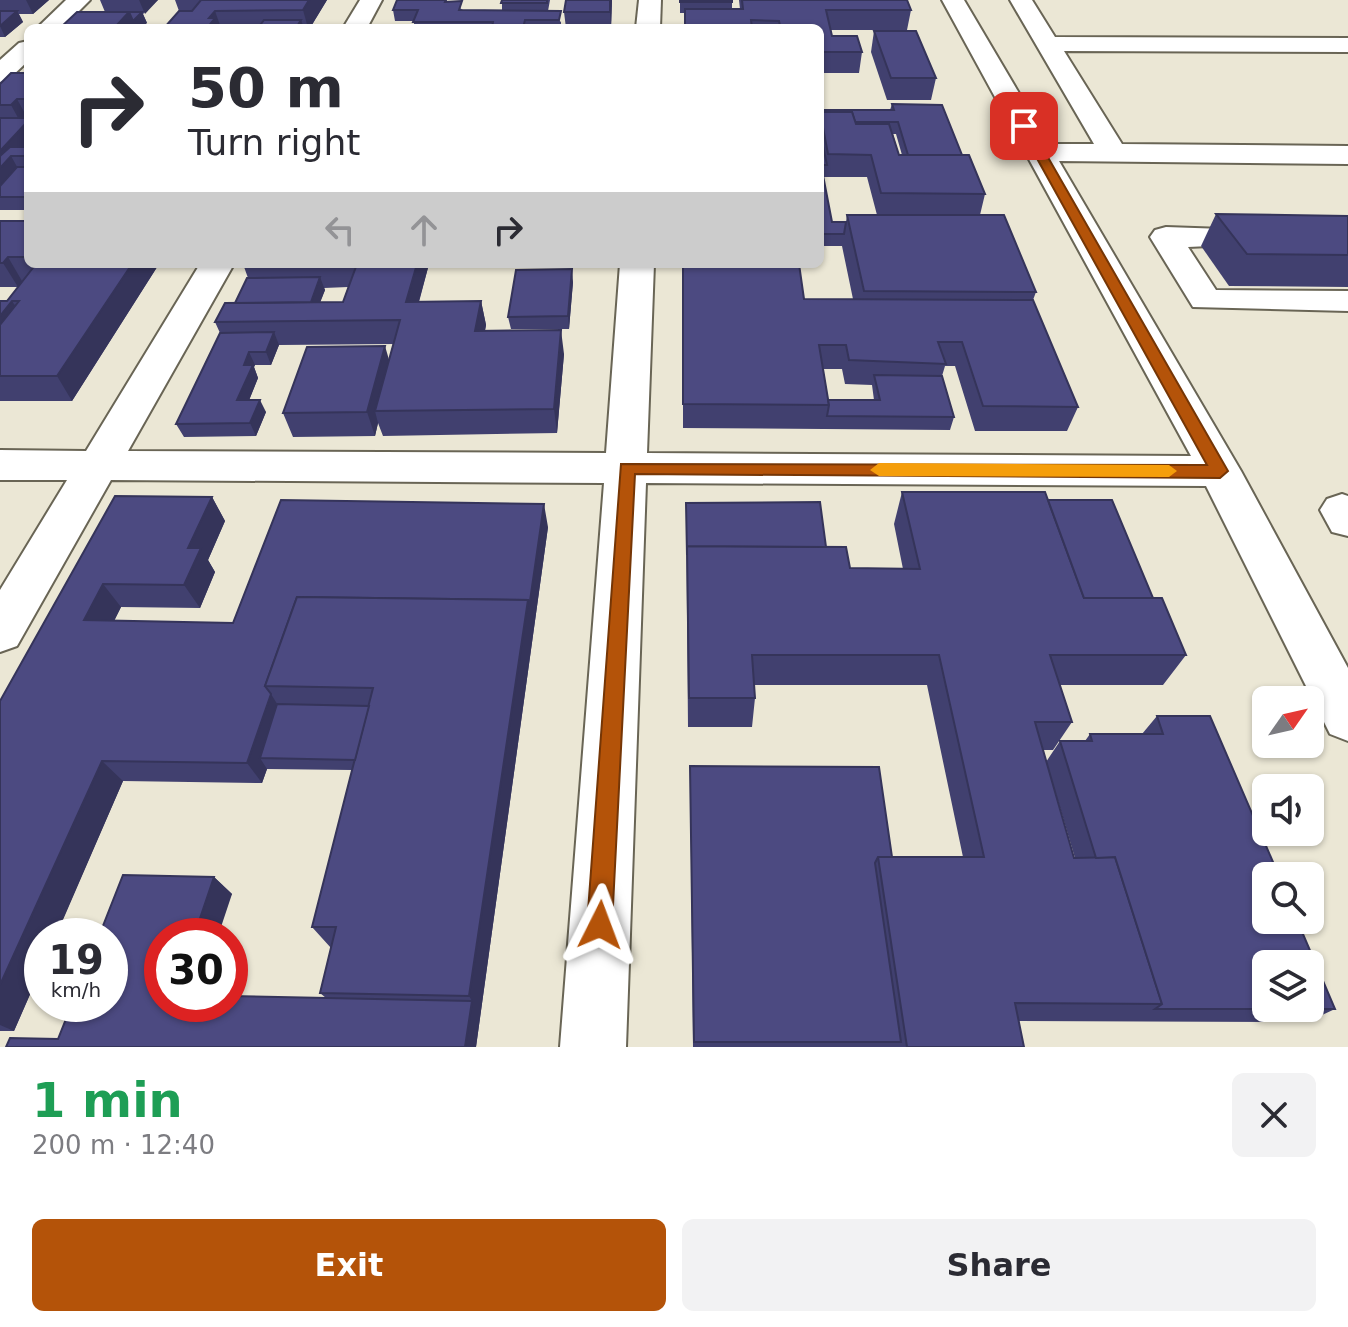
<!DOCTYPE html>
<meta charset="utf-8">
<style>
:root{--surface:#fff;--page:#f2f2f3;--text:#2b2b33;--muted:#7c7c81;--accent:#b45309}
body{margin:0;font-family:"DejaVu Sans",sans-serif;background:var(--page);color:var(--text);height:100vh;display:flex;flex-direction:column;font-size:30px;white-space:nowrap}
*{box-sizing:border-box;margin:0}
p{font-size:26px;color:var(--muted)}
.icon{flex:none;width:44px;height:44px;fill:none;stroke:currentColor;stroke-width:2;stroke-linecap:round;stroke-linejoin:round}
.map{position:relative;height:1047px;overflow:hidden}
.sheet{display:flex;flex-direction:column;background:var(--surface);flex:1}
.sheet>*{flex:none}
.banner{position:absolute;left:24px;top:24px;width:800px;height:244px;border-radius:12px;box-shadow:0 2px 6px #0004;background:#fff;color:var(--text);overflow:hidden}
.needle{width:52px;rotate:56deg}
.fabs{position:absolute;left:1252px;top:686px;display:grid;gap:16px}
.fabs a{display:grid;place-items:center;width:72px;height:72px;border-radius:12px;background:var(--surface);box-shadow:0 2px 6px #0004;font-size:40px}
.speed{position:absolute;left:24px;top:918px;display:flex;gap:16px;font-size:40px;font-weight:700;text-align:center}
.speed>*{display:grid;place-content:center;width:104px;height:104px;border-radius:50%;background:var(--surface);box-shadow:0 2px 6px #0004;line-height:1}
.speed small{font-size:20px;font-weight:400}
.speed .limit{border:12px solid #d22;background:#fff;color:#111}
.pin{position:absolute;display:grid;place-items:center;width:68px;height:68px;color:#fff;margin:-34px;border-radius:16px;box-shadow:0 4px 12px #0006}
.me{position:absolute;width:88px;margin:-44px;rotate:3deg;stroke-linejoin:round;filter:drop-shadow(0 0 6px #0008)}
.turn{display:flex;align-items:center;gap:28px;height:168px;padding:0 32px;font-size:36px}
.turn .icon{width:104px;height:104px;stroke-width:2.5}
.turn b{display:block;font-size:56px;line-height:68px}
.lanes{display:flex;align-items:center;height:76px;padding:0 32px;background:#0003;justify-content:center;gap:40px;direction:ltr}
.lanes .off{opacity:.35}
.round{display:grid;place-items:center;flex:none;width:84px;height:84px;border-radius:12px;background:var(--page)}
.headline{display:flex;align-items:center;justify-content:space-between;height:136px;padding:0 32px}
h1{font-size:48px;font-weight:700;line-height:60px;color:#1e9e55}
.cta{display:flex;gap:16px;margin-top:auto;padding:16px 32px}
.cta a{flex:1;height:92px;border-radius:12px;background:var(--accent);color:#fff;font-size:32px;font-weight:700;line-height:92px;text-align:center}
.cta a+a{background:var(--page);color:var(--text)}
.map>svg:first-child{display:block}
</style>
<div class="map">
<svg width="1348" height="1047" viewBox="0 0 1348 1047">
<rect width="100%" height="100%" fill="#ebe7d5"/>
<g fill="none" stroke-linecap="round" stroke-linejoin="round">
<defs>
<g id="minor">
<polygon points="66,0 90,0 62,28 37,28"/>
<polygon points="360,0 382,0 367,28 343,28"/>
<polygon points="639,0 661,0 660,28 636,28"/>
<polygon points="942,0 964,0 1049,144 1094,144 1010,0 1032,0 1055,37 1348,38 1348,52 1064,51 1122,144 1348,146 1348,164 1059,161 1241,471 1348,668 1348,741 1330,734 1206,486 646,483 626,1047 560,1047 604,483 111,480 17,646 0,652 0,590 67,480 0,480 0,450 86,451 200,264 234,264 128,451 606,453 620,264 654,264 647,453 1191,456"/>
<polygon points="28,41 28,61 9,79 0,82 0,60 19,43"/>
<polygon points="1166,227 1253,230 1258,237 1253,244 1188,247 1216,290 1348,291 1348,311 1193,307 1150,237 1155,230"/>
<polygon points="1342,494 1348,496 1348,536 1332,532 1320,510 1327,499"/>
</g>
</defs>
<!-- minor casing -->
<use href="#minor" stroke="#696555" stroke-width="4"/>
<!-- minor -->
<use href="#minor" fill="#fff" fill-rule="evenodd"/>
</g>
<!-- wall -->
<g fill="#41406f" fill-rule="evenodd">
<polygon points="0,0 49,0 33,14 19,14 23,22 5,37 0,37"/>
<polygon points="100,0 158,0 143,14 147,23 105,12"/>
<polygon points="175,0 327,0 310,28 164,28 179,11"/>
<polygon points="502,0 550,0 548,11 561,22 561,28 395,28 414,28 414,21 395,21 393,10 450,2 463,10 502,10"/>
<polygon points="566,0 612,0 611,28 566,28 564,12"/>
<polygon points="680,0 732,0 732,9 740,9 739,0 907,0 911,10 907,30 831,30 832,36 862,52 859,73 820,73 820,28 685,28 685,13 680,13"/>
<polygon points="874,31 936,78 931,100 887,100 871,52"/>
<polygon points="28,72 28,210 0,210 0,84"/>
<path d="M892 104 962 155 985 194 980 215 1036 292 1033 300 1078 407 1067 431H975L955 366H945L942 376 954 417 950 430 683 428V264L804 299H853L842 246H820V110H890ZM893 134H896L902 155H899ZM823 177H867L877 215H847L846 222H832ZM823 369H842L845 384 872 385 874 400H828Z"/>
<polygon points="1216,214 1348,216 1348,287 1229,286 1201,246"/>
<polygon points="28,217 28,264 159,264 72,401 0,401 0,301 7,301 18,287 0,287 0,221 26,221"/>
<path d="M243 264H429L419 302 481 301 486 325 485 331 564 354 557 433 383 436 378 423 375 436 293 437 283 413 389 359 393 344 279 345 271 365H255L254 367 258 378 249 400 266 412 256 436 184 437 176 424 220 333 215 322 235 303 248 278ZM348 287 343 302H320L325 290 324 288Z"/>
<polygon points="573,282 569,329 511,329 508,317"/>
<path d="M902 492 1048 500 1153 598 1186 655 1163 685H1060L1072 722 1053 750H1043L1046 762 1060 741H1085L1090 734H1142L1157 716 1335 1009 1307 1022 1019 1021 1024 1047H693L690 766 892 857H963L927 685H754L755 698 752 727H688L686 503 826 547 850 568 903 569 894 524ZM1047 764 1075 858H1074Z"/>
<polygon points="115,496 212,497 225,521 208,560 215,572 200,608 121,607 114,621 233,623 548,527 476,1047 6,1047 58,1039 214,877 232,894 162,1004 326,998 320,993 331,948 312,927 352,770 267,769 262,783 123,781 14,1031 0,1031 0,701"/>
</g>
<!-- shaded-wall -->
<g fill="#35345a">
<polygon points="26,0 49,0 33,14"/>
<polygon points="139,0 158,0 145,14"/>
<polygon points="309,0 327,0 310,28 308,28 303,10"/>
<polygon points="610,0 612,0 611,28 610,12"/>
<polygon points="17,11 23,22 5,37 0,26"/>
<polygon points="215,11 221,28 207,28 209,18"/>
<polygon points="129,12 142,12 147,23 142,28 116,28 116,26"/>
<polygon points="301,20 304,28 296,28"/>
<polygon points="17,99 28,119 28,156 11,156 24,179 0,197 0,151 23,127 11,105"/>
<polygon points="8,257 22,281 18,287 3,263"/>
<polygon points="132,264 159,264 72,401 57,376"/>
<polygon points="417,264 429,264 412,326 406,302"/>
<polygon points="572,269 573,282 569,329 568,316"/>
<polygon points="320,277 325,290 313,321 306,313"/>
<polygon points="12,301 28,325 0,360 0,316"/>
<polygon points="481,301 486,325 480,355 475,331"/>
<polygon points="561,330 564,354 557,433 554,409"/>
<polygon points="274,332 279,345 271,365 266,352"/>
<polygon points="385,346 392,370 375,411 378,423 375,436 367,412"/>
<polygon points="249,352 255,365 254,367 258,378 244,413 237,400 244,365"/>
<polygon points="260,400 266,412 256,436 250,423"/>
<polygon points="212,497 225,521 208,560 215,572 200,608 184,585 188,548"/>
<polygon points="544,504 548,527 476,1047 465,1047 472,1001 469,996 528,600"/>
<polygon points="103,584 121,607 103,643 84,620"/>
<polygon points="271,694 284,715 260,758 267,769 262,783 247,763"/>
<polygon points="102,761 123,781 56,936 42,936 42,967 14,1031 0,1025 0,985"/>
<polygon points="214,877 232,894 218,936 194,936"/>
</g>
<!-- building -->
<g fill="#4c4a81" stroke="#35345a" stroke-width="2" fill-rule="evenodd">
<polygon points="201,0 309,0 303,10 215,11 209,18 215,18 207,28 164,28 179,11 192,11"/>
<polygon points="397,0 446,0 445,2 462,1 459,10 561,11 559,20 525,20 523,28 492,28 493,22 413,22 418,10 393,10"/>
<polygon points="502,0 547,0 547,3 501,3"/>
<polygon points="566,0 610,0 610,12 564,12"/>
<rect x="680" y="0" width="52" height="2"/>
<polygon points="742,0 907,0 911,10 826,10 832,36 857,36 862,52 820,52 820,28 780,26 779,21 751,20 752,28 731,28 731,26 685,26 685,9 743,9"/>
<polygon points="0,11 17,11 0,26"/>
<polygon points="77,12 129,12 116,26 135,26 134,28 60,28"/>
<polygon points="91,12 142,12 133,21 129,12"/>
<polygon points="264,20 301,20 296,28 258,28"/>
<polygon points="874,31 916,31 936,78 891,78"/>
<polygon points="11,73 28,73 28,99 17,99 11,105 0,105 0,84"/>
<polygon points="892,104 942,105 962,155 908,155 898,122 855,122 852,112 820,112 820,110 894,110"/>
<polygon points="820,112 852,112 856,124 889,124 899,155 969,155 985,194 881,193 871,155 828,154"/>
<polygon points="0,118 28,118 28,121 0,151"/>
<polygon points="820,132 827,165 821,165 832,222 846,222 844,234 820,234"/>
<polygon points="10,147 28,147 28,156 11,156 0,168 0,156"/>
<polygon points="17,167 28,167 28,197 0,197 0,186"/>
<polygon points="1216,214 1348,216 1348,255 1247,254"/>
<polygon points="847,215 1004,215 1036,292 864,291"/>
<polygon points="0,221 28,221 28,257 8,257 3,263 0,263"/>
<polygon points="36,264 132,264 57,376 0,376 0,325 19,301 12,301 0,316 0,301 7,301"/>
<polygon points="357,264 417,264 406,302 481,301 475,331 561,330 554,409 375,411 400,320 215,322 225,303 343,302"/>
<polygon points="683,264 799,264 804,299 1033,300 1078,407 983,406 962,342 938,342 946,364 849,360 846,345 819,345 829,405 683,404"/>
<polygon points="572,269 568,316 508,317 516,270"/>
<polygon points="320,277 311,302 235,303 247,278"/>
<polygon points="274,332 266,352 249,352 244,365 253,365 237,400 260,400 250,423 176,424 220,333"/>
<polygon points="385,346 367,412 283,413 307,347"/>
<polygon points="874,375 942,376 954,417 827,416 829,405 828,400 880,400"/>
<polygon points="902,492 1045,492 1084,598 1162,598 1186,655 1050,655 1072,722 1035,722 1074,858 1115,857 1162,1004 1015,1003 1024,1047 907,1047 878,857 984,857 939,655 752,655 755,698 689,698 687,546 846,547 850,568 920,569"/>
<polygon points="115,496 212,497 188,548 201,548 184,585 103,584 84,620 233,623 281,500 544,504 529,608 528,600 297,597 265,686 271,694 247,763 102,761 0,985 0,701"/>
<polygon points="1048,500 1112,500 1153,598 1084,598"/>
<polygon points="820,502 826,547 687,546 687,555 686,503"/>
<polygon points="297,597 528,600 469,996 320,993 336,927 312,927 373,688 265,686"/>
<polygon points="277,704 369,706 355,760 260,758"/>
<path d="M1157 716H1210L1279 876H1266V920H1297L1335 1009H1155L1162 1004 1115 857 1096 858 1060 741H1092L1090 734H1163ZM1266 964H1310V1008H1266Z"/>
<polygon points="690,766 879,767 892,857 878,857 875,863 901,1042 694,1042"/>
<polygon points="123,875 214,877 194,936 162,936 162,1004 230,1004 230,996 472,1001 465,1047 6,1047 10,1038 58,1039 72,1004 110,1004 110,936 99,936"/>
</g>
<!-- route -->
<polygon fill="#b45309" stroke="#753606" stroke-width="2" points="1024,123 1030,126 1228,471 1220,478 635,474 612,925 609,934 600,938 591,934 587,925 621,464 1207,465 1019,126"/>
<!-- slow -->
<polygon fill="#f59e0b" points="879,463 1169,465 1177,471 1169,477 879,476 870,470"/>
</svg>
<div class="fabs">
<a><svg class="needle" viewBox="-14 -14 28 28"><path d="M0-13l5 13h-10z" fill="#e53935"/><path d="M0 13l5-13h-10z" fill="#7c7c81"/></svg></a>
<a><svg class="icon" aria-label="sound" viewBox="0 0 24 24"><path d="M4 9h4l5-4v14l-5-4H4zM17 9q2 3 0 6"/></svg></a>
<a><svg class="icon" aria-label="search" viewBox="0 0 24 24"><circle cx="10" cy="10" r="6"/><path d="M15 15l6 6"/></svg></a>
<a><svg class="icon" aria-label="layers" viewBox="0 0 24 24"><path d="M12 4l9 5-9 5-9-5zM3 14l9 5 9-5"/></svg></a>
</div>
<div class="speed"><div>19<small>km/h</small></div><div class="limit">30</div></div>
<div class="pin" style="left:1024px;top:126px;background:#d93025"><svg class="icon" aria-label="arrive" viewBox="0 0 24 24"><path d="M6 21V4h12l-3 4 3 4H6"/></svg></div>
<svg class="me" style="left:600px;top:925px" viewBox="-20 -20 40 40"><path d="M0-17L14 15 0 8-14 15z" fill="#b45309" stroke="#fff" stroke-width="4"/></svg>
<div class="banner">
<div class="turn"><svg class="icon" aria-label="right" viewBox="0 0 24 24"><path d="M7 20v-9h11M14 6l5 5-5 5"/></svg><div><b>50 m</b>Turn right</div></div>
<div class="lanes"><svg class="icon off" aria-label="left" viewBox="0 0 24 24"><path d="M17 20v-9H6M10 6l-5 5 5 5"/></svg><svg class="icon off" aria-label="ahead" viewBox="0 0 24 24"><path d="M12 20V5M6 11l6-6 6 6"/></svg><svg class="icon" aria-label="right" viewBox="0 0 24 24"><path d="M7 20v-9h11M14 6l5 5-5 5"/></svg></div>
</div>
</div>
<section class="sheet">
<div class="headline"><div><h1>1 min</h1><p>200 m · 12:40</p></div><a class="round"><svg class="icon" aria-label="close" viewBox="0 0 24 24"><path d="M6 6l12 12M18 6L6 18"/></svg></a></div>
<div class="cta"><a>Exit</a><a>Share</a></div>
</section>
